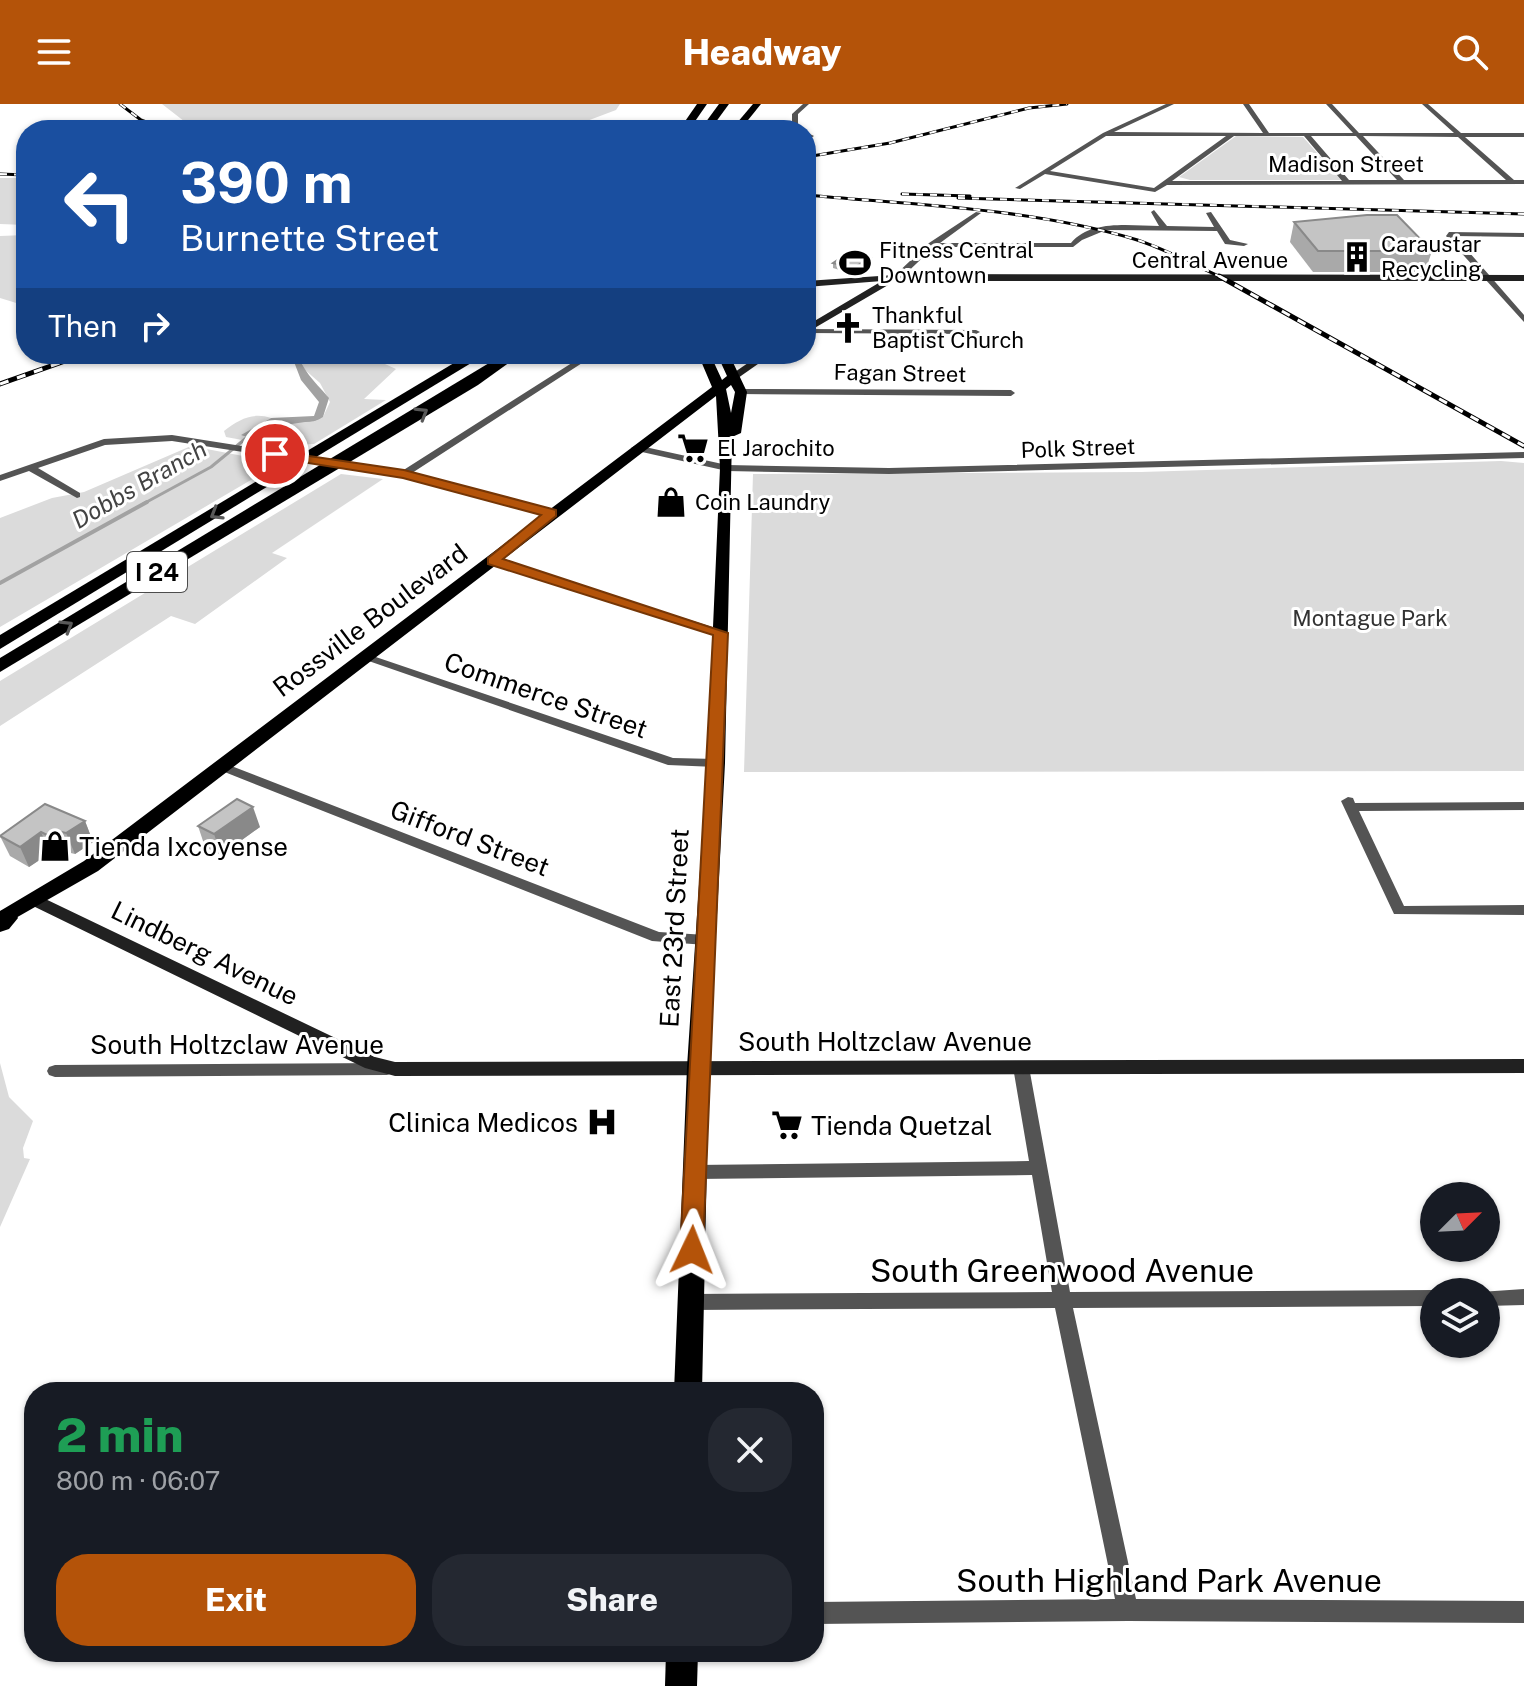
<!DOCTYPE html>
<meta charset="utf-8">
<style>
:root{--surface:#171b24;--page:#242831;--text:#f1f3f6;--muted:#9ea1a6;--accent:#b45309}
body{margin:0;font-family:"Public Sans",sans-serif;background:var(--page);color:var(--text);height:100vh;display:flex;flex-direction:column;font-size:30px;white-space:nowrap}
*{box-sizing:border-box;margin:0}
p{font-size:26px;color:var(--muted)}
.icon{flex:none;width:44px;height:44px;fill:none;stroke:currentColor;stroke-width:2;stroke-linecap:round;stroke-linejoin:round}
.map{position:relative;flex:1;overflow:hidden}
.panel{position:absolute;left:24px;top:1278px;width:800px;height:280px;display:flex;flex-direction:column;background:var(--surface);border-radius:32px;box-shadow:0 2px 6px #0004}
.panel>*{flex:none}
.banner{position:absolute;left:16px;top:16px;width:800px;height:244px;border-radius:32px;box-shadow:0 2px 6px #0004;background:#1a4fa0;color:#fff;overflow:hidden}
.needle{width:52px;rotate:66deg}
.tools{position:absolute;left:1420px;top:1078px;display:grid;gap:16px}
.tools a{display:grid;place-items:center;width:80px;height:80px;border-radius:50%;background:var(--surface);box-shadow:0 2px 6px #0004;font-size:40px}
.pin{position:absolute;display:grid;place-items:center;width:68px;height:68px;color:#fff;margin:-34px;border:4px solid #fff;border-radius:50%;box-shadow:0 2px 8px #0007}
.me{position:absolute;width:88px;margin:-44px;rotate:2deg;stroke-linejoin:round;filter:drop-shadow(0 0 6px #0008)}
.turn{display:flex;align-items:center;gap:28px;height:168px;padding:0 32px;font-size:36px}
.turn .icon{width:104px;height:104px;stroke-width:2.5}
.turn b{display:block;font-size:56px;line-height:68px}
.then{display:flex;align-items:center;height:76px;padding:0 32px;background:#0003;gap:16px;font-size:30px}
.round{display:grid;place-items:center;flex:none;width:84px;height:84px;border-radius:32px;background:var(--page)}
.head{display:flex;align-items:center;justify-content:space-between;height:136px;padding:0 32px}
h1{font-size:48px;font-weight:800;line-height:60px;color:#1e9e55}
.action{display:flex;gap:16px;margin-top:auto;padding:16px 32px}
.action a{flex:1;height:92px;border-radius:32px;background:var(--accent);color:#fff;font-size:32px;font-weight:800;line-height:92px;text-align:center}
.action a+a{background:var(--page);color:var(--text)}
header{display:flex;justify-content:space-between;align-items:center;height:104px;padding:0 32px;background:var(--accent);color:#fff;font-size:36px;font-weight:800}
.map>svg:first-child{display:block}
</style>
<header><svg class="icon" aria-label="menu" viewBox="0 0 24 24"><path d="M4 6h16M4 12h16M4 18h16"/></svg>Headway<svg class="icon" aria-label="search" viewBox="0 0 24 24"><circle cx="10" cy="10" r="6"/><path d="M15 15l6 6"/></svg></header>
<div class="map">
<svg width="1524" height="1582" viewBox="0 0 1524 1582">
<rect width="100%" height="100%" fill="#fff"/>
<!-- green -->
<g fill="#dbdbdb">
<polygon points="162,0 620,0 616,6 563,26 205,26 189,21"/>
<polygon points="1236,32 1303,33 1341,76 1190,76 1179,73"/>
<polygon points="0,74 26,74 26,121 0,120"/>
<polygon points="26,131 26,202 0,194 0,132"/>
<path d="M299 250H363L396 265 364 295 386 296 314 340 275 342 226 333 224 327C239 315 253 308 271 314L260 320 257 333 278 322 323 313 330 298 320 279 304 265Z"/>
<polygon points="191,342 280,359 0,523 0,414 52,394 84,388"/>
<polygon points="1501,357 1524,359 1524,667 744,668 753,370 1141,368"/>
<polygon points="341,370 383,375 272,449 287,454 195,520 171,512 0,622 0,577"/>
<polygon points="0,959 9,993 33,1017 23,1044 24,1054 30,1055 0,1123"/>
</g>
<!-- water -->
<path fill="#a2a2a2" d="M291 250H299C301 266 319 282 329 294L323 313C311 321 304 316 289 319 272 322 257 338 241 331L271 314 314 312 319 298 301 276Z"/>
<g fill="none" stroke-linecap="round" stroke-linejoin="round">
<!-- stream-far1 -->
<g stroke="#a2a2a2" stroke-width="3">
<polyline points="281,320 315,315"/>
<polyline points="143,400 211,363 250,331"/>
</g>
<!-- stream -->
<polyline stroke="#a2a2a2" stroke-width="4" points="0,479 147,398"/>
<!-- minor -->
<g fill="#545454" fill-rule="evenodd">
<polygon points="803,0 809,0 798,10 798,26 792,26 792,10"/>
<path d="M1166 0H1174L1114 28 1263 29 1243 0H1249L1269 29H1353L1326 0H1332L1359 29H1454L1422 0H1428L1461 29H1524V33H1465L1514 76H1524V80L1167 81 1155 88 1045 70 1020 85 1015 84 1103 29ZM1106 32H1226L1154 84 1050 67ZM1234 32H1304L1342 77H1172ZM1311 32H1356L1397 76H1349ZM1363 32 1458 33 1506 76H1404Z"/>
<polygon points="806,28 814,32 811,34 806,32"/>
<path d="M1154 106 1167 122 1214 123 1206 109 1211 108 1230 136 1248 140 1244 142 1225 140 1217 127 1106 126 1082 136 1073 143H934L899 176 892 174 929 139 976 108 981 109 940 139H1071C1091 115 1132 122 1159 122L1151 108Z"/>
<polygon points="1449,128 1524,129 1524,133 1455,132 1524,211 1524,218 1446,132"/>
<polygon points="806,225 976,226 980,228 976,230 806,229"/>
<polygon points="586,250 596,250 412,369 555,407 556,409 551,412 403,373 172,337 105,341 38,364 80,389 80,393 77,394 29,367 0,377 0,371 104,335 172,331 402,367"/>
<polygon points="741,285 1011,286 1015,289 1011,292 738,290 737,288"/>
<polygon points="636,341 727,361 889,364 1524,348 1524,354 889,370 727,367 633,346 631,344"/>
<polygon points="493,454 725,527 727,529 721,532 717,531 489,459 489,455"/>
<polygon points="364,549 673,654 716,655 722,659 716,663 668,661 360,554 358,552"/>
<polygon points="221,658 659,828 706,831 713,836 706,841 652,837 217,665 215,662 217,659"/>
<polygon points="1348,693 1353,694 1355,699 1524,698 1524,706 1359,707 1404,802 1524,801 1524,811 1394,810 1341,697"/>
<polygon points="1021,957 1027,959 1029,963 1070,1188 1434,1186 1440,1188 1434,1188 1434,1202 1073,1204 1136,1495 1524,1497 1524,1519 1128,1517 814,1520 814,1498 1115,1495 1055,1204 690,1206 684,1204 681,1198 684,1192 690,1190 1052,1188 1032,1071 695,1075 689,1073 687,1068 689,1063 695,1061 1029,1057 1013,963 1015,959"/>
<polygon points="387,959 393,961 395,965 393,969 387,971 55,973 49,971 47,967 49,963 55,961"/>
<polygon points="1524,1185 1524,1201 1486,1202 1486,1188 1480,1188"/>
</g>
<!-- secondary -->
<g fill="#212121" fill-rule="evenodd">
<polygon points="909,170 1524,171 1524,177 895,177 806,229 806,222 882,177 806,183 806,177"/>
<polygon points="761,250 772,250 738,274 732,274 732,270"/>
<polygon points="37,791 375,953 395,958 1524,955 1524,969 395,972 365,964 31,801 29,797 31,793"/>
</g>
<!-- primary -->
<g fill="#000" fill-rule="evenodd">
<polygon points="753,0 761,0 740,26 731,26"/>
<path d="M698 250H710L722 276 727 272 717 250H729L747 288 741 329 732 333 725 659 709 963 702 1288H674L687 963 707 659 720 364 716 292 98 767 0 823V807L84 757 712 283ZM731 281 735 288 731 309 726 285Z"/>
<polygon points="666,1548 698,1548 697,1582 665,1582"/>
</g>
<!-- motorway -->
<g fill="#000" fill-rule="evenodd">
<polygon points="697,0 707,0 689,26 679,26"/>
<polygon points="719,0 729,0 710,26 700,26"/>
<path d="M389 250H420C413 257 396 257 389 250Z"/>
<polygon points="469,250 486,250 0,545 0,531"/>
<polygon points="504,250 521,250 478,281 0,568 0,554"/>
<polygon points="6,806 15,808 18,814 9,825 0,828 0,807"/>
</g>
<defs>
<g id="rail-far1">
<polyline points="120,0 141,16 167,26"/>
<polyline points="806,53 890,39 1029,4 1067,0"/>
<polyline points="0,70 26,71"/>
<polyline points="902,90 970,92"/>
<path d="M806 91C915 101 1028 104 1134 135 1164 144 1194 161 1223 174"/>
<polyline points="958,94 1524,110"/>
</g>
<g id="rail">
<polyline points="1219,172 1524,342"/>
<polyline points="0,280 85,250"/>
</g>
</defs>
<!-- rail-far1 casing -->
<use href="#rail-far1" stroke="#000" stroke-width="3"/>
<!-- rail casing -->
<use href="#rail" stroke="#000" stroke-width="5"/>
<!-- rail-far1 -->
<use href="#rail-far1" stroke="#fff" stroke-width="2" stroke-dasharray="7" stroke-linecap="butt"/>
<!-- rail -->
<use href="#rail" stroke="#fff" stroke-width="3" stroke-dasharray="9" stroke-linecap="butt"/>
</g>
<!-- wall -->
<g fill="#a9a9a9">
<polygon points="1294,118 1432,147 1425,168 1313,168 1290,138"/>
<polygon points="833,159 870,159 853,170 833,164"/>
<polygon points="85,717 93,738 75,750 62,747 56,752 50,749 29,763 10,752 0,732"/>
<polygon points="198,722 260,723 221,751 205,743"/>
</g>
<!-- shaded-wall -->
<g fill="#898989">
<polygon points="870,154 870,159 853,170 853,164"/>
<polygon points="253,703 260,723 221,751 214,730"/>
<polygon points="85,717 93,738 75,750 66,729"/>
<polygon points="53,726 62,747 56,752 47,731"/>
<polygon points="41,728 50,749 29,763 20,743"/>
</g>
<!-- building -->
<g fill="#c4c4c4" stroke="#898989" stroke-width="2">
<polygon points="1367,111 1397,111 1432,147 1318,147 1294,118"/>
<polygon points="848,149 870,154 853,164 833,159"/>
<polygon points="237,695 253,703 214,730 198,722"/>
<polygon points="45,700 85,717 66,729 53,726 47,731 41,728 20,743 0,732"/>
</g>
<!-- one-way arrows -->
<defs><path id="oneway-chevron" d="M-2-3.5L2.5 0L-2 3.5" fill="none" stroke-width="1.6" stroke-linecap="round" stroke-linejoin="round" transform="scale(2)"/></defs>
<g stroke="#595959">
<use href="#oneway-chevron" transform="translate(422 309) rotate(-31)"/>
<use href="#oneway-chevron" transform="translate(216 410) rotate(149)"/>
<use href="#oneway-chevron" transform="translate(67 522) rotate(-31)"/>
</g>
<!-- route -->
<polygon fill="#b45309" stroke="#753606" stroke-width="2" points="275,347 404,366 556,406 556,412 503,455 728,529 703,1146 700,1153 692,1155 684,1153 680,1146 713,531 488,460 488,454 541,411 403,374 270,353 270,348"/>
<!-- icons -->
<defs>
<symbol id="building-bare" viewBox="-9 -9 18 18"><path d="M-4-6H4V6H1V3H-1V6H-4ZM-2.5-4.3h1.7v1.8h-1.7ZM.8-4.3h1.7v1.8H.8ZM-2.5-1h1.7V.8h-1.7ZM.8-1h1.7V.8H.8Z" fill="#000" stroke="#fff" stroke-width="2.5" paint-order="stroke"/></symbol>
<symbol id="stadium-bare" viewBox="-9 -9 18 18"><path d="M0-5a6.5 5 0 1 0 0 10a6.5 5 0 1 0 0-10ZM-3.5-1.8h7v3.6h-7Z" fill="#000" stroke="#fff" stroke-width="2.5" paint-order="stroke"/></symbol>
<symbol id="church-bare" viewBox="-9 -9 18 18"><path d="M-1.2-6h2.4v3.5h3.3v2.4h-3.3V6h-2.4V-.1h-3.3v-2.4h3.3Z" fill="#000" stroke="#fff" stroke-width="2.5" paint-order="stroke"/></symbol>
<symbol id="supermarket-bare" viewBox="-9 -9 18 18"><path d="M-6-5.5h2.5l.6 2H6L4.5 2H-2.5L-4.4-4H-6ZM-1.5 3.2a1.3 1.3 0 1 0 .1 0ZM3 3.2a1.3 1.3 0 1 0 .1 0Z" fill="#000" stroke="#fff" stroke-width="2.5" paint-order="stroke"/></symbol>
<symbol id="shop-bare" viewBox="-9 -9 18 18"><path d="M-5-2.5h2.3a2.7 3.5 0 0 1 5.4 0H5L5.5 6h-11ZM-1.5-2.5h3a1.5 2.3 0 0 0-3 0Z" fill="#000" stroke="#fff" stroke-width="2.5" paint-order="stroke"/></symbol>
<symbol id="hospital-bare" viewBox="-9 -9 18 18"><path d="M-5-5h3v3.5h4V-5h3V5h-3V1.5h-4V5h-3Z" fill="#000" stroke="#fff" stroke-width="2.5" paint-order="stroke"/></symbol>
</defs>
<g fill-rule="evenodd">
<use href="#building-bare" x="1335" y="131" width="44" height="44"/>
<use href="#stadium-bare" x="833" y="137" width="44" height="44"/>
<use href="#church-bare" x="826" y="202" width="44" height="44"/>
<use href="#supermarket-bare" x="671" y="322" width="44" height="44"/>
<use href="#shop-bare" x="649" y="376" width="44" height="44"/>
<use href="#shop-bare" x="33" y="720" width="44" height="44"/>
<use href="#hospital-bare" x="580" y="996" width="44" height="44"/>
<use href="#supermarket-bare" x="765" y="999" width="44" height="44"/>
</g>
<g text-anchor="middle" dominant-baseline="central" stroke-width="6" stroke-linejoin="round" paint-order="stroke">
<!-- far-street labels -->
<g font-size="22" fill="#000" stroke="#fff">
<text x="1346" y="60">Madison Street</text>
<text x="1210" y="156">Central Avenue</text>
<text transform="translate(900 269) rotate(1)">Fagan Street</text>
<text transform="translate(1078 344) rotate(-2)">Polk Street</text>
</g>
<!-- far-poi labels -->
<g font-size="22" fill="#000" stroke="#fff" text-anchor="start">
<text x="1381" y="140">Caraustar<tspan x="1381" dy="25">Recycling</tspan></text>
<text x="879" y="146">Fitness Central<tspan x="879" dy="25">Downtown</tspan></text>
<text x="872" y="211">Thankful<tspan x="872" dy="25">Baptist Church</tspan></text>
<text x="717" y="344">El Jarochito</text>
<text x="695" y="398">Coin Laundry</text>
</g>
<!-- far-park labels -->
<g font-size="22" fill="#323232" stroke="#fff">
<text x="1370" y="514">Montague Park</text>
</g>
<!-- far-water labels -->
<g font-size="24" font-style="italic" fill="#434343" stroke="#fff">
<text transform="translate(139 380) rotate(-30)">Dobbs Branch</text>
</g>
<!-- shield labels -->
<rect fill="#fff" stroke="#4c4c4c" stroke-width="2" x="127" y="448" width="60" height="40" rx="6"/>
<g font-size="24" font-weight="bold" fill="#000">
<text x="157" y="468">I 24</text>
</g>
<!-- street labels -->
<g font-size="26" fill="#000" stroke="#fff">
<text transform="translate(370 516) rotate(-37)">Rossville Boulevard</text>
<text transform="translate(546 591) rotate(19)">Commerce Street</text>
<text transform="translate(470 734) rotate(21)">Gifford Street</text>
<text transform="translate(674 824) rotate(-87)">East 23rd Street</text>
<text transform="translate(205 849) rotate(26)">Lindberg Avenue</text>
<text x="885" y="937">South Holtzclaw Avenue</text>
<text x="237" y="940">South Holtzclaw Avenue</text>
</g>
<!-- poi labels -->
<g font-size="26" fill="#000" stroke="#fff" text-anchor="start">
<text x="79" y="742">Tienda Ixcoyense</text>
<text x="578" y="1018" text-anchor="end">Clinica Medicos</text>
<text x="811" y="1021">Tienda Quetzal</text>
</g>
<!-- near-street labels -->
<g font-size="32" fill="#000" stroke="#fff">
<text x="1062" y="1166">South Greenwood Avenue</text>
<text x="1169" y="1476">South Highland Park Avenue</text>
</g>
</g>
</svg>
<div class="tools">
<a><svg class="needle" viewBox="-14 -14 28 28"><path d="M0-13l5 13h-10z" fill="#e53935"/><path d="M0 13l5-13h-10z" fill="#9ea1a6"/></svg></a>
<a><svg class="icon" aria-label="layers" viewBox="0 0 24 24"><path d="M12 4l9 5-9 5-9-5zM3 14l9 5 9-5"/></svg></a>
</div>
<div class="pin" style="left:275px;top:350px;background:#d93025"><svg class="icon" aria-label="arrive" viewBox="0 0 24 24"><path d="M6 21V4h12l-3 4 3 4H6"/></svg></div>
<svg class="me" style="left:692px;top:1146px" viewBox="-20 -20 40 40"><path d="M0-17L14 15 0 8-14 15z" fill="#b45309" stroke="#fff" stroke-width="4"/></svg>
<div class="banner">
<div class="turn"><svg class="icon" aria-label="left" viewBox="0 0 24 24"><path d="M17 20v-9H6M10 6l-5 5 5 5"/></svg><div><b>390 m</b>Burnette Street</div></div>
<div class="then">Then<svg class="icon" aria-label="right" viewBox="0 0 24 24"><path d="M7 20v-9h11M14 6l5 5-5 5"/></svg></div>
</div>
<section class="panel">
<div class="head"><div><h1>2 min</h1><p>800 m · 06:07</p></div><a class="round"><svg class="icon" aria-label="close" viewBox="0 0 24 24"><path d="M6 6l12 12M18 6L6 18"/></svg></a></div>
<div class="action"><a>Exit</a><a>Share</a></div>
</section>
</div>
